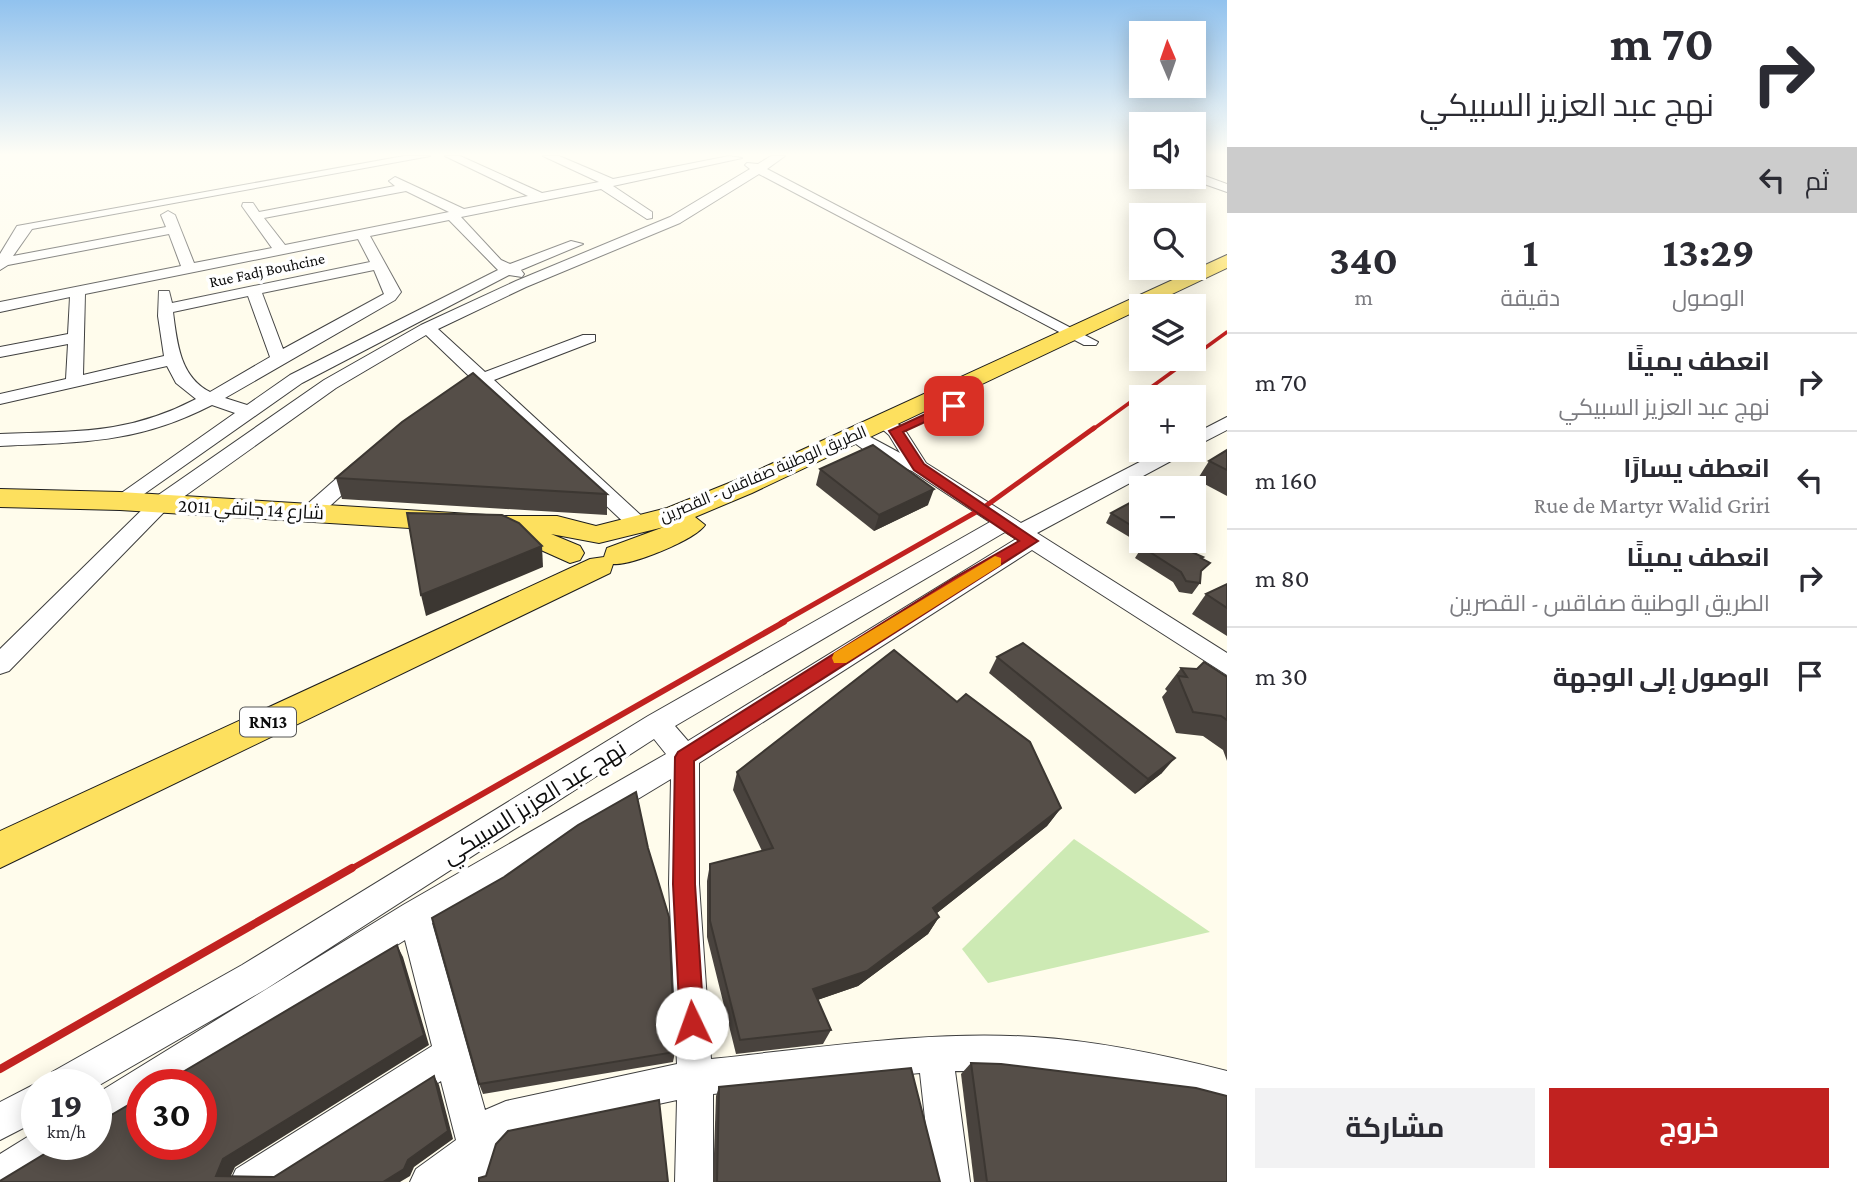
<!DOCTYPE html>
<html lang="ar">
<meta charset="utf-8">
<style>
:root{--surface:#fff;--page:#f2f2f3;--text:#2b2b33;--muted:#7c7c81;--line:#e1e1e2;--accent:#c12220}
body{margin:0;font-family:"Crimson Pro",Cairo,serif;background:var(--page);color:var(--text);direction:rtl;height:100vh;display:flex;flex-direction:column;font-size:26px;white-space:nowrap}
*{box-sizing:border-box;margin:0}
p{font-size:23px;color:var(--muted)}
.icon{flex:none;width:38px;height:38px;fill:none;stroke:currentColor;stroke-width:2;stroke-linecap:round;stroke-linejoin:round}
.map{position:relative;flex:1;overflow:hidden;direction:ltr}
.sheet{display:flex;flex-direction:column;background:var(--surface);width:630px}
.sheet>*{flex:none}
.banner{background:#fff;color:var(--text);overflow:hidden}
.needle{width:46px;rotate:358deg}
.buttons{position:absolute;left:1129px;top:21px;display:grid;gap:14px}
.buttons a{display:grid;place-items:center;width:77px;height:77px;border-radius:0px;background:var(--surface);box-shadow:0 4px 18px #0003;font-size:35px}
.speed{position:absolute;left:21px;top:1069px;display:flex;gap:14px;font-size:35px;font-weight:700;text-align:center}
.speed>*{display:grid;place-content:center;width:91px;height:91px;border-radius:50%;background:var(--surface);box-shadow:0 4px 18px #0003;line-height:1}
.speed small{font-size:18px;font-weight:400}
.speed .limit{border:10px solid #d22;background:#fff;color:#111}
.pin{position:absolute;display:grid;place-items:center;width:60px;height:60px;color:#fff;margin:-30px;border-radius:14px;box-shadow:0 4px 10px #0006}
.me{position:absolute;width:77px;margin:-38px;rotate:357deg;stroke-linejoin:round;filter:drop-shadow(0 0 5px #0008)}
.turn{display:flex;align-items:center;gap:24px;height:147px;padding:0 28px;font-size:32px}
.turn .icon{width:91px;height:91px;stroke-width:2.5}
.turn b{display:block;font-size:49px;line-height:60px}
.then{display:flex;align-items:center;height:66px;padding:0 28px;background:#0003;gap:14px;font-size:26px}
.eta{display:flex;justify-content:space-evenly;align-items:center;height:119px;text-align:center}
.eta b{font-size:42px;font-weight:700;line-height:49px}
.action{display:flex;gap:14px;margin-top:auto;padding:14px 28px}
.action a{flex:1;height:80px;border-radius:0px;background:var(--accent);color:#fff;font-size:28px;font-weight:700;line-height:80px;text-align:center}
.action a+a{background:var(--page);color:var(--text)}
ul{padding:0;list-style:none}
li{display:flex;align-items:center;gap:21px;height:98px;padding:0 28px;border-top:2px solid var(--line)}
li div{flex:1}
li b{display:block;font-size:26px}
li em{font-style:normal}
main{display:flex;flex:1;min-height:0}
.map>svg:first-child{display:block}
</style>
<main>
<section class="sheet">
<div class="banner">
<div class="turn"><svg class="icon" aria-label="right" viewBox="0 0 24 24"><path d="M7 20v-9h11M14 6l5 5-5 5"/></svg><div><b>70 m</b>نهج عبد العزيز السبيكي</div></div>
<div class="then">ثم<svg class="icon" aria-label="left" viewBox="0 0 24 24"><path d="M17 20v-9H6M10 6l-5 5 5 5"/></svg></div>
</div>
<div class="eta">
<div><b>13:29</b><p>الوصول</p></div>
<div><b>1</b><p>دقيقة</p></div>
<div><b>340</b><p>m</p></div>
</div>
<ul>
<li><svg class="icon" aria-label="right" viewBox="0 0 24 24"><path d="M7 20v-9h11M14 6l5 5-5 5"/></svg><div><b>انعطف يمينًا</b><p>نهج عبد العزيز السبيكي</p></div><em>70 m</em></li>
<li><svg class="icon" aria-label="left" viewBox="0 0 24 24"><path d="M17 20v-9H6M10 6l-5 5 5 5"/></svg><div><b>انعطف يسارًا</b><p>Rue de Martyr Walid Griri</p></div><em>160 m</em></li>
<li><svg class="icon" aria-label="right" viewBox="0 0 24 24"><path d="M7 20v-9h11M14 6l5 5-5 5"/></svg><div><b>انعطف يمينًا</b><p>الطريق الوطنية صفاقس - القصرين</p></div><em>80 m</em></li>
<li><svg class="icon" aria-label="arrive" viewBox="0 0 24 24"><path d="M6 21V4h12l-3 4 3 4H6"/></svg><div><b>الوصول إلى الوجهة</b></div><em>30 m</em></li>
</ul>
<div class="action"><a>خروج</a><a>مشاركة</a></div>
</section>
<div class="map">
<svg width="1227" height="1182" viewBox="0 0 1227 1182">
<rect width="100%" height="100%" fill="#fffcec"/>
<!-- green -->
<polygon fill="#cdeab4" points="1074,839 1210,932 988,983 962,949"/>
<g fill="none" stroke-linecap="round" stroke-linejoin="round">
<defs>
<g id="minor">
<path d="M404 156H430L32 229 13 256 166 227 161 215 168 211 175 215 194 263 272 248 242 206 243 203H253L259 212 395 186 389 181 395 177 464 209 528 196 445 156H460L542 193 599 182 543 156H559L613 179 729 156 742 158 613 186 652 212V218L647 219 601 189 461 217 501 260 510 264 571 241 583 244 521 270 524 274 522 277 509 275 302 383 127 506 120 508 110 501 235 413 212 405C136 444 81 442 0 446V434C75 431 127 435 196 399L176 383 167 366 0 404V394L66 379 68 344 0 357V347L68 334 70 297 0 312V302L181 266 169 234 8 265 0 270V254L17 226ZM406 191 449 212 285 245 264 218ZM449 220 498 270 290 375 247 405 225 398 395 300 401 292 370 236ZM358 239 370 262 172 303 169 291H159L158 316 164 356 83 375 85 294ZM374 270 384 294 283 349 262 293ZM248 296 270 357 210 392C180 377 177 343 173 312Z"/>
<polygon points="771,156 785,156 767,169 1098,342 1096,345 1084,345 759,174 680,223 526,287 438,329 485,372 583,335 595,335 595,341 494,380 646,520 650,525 646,530 632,530 481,388 462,400 450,400 447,396 471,378 426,335 336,388 168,508 9,671 0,674 0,649 154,498 324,380 421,325 516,281 670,217 750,169 745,165 747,163 758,164"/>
<polygon points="1131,156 1141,156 1141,160 1133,158"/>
<polygon points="1194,172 1227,184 1227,192 1190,179"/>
<path d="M883 416 903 427 926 463 1021 523 1163 450H1186L1184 454 1037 533 1227 653V675L1032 550 699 763V884L711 1059C818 1048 927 1030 1034 1037 1099 1041 1164 1055 1227 1071V1107C1133 1081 1052 1071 955 1071L970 1182H932L920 1073 713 1094V1182H675L677 1100 510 1136C494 1145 491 1165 487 1182H410L416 1169 456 1140 441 1081 283 1182H230L236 1169 432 1046 405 940 176 1085H142V1107L96 1133V1094L403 905 666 754 654 739 266 989 96 1087 47 1085 52 1072 242 965 648 716 990 522 912 471 871 455 845 436 847 432H861L900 453 889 435 874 422ZM1005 532 1016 539 688 741 675 726ZM671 779 669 884 677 1064 506 1101 485 1110 432 923Z"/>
<polygon points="1227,417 1227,430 1194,447 1194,434"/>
<polygon points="361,461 371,467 368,471 318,517 304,517 301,512 304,507 354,463"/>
<polygon points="37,1083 42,1085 37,1085 37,1121 0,1140 0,1102"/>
<polygon points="37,1131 37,1144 68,1144 63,1157 25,1182 0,1182 0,1154"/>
</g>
<path id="major" d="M1227 255V268L752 493 695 517 705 525C695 540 631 566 613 564L610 573 0 868V831L590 559 604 557 607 548 664 527 599 543 551 534 580 546 584 553 580 560 570 563 505 534 120 510 0 507V489L120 492 502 516H557L596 526 667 508 734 481Z"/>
</defs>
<!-- minor casing -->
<use href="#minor" stroke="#3f3f3f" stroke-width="2"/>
<!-- major casing -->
<use href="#major" stroke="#1d1d1d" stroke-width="2"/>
<!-- minor -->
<use href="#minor" fill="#fff" fill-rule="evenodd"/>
<!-- major -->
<use href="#major" fill="#fde05e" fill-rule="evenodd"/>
<!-- rail-far3 -->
<g stroke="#c12220" stroke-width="3.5">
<polyline points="1194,356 1227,332"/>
<polyline points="1092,430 1190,359"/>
</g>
<!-- rail-far2 -->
<polyline stroke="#c12220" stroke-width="5" points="781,623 983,508 1094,428"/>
<!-- rail-far1 -->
<polyline stroke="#c12220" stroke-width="6" points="349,870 784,622"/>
<!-- rail -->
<polyline stroke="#c12220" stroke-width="8" points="0,1069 352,868"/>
</g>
<!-- wall -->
<g fill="#49433e">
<polygon points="1227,450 1227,496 1197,480 1209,461"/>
<polygon points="820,469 928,505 874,531 816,485"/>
<polygon points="336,478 607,494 607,515 342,499"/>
<polygon points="1111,513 1141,532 1131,538 1106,523"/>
<polygon points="1142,547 1201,575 1200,583 1192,594 1179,592 1173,582 1135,558"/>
<polygon points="1227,584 1227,636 1192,614 1206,594"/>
<polygon points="997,657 1162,773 1135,794 989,673"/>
<polygon points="1181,668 1227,677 1227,761 1223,750 1203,736 1176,733 1162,697 1167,691 1165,689"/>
<polygon points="737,772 1061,808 1047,826 937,913 939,917 928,934 858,986 817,1000 831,1030 823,1044 736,1054 707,937 707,881 710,864 762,851 733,790"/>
<polygon points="675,1052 673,1062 483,1094 479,1084"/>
<polygon points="971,1063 1227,1182 974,1182 961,1074"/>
<polygon points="719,1087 940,1182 713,1182 716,1096"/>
</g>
<!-- shaded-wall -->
<g fill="#3c3732">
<polygon points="934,489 928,505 874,531 879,515"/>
<polygon points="1141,526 1141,532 1131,538 1137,529"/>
<polygon points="542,546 543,567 426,616 421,595"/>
<polygon points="1175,758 1162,773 1135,794 1148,779"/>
<polygon points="1061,808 1047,826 923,924 933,908"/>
<polygon points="939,917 928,934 858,986 806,1004 813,989"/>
<polygon points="397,945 403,957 429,1045 235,1167 228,1182 216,1176 223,1159"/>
<polygon points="434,1076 439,1085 453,1139 414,1167 410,1176 400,1182 383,1182 408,1160"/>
</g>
<!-- building -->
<g fill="#554e48" stroke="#3c3732" stroke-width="2">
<polygon points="473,373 607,494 336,478 402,422"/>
<polygon points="873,445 934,489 879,515 820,469"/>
<polygon points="1227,450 1227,470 1209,461"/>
<polygon points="1141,497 1141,526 1137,529 1111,513"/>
<polygon points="407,513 502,515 519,523 542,546 421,595"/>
<polygon points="1152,541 1167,541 1203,557 1201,558 1210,563 1201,571 1200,583 1186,581 1181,572 1142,547"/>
<polygon points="1227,584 1227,608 1206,594"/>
<polygon points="1023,643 1175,758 1148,779 997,657"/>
<polygon points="894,650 957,702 966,694 1030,742 1061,808 933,908 939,917 867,971 813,989 831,1030 740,1040 710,921 710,864 773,848 737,772"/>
<polygon points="1204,662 1227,677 1227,720 1221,716 1193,712 1178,676 1187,677 1181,668 1197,669"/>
<polygon points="636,792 648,848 669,917 675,1052 479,1084 432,918 504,877 578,825"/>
<polygon points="397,945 424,1035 223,1159 216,1176 274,1177 434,1076 448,1131 408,1160 404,1169 383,1182 0,1182 0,1181 61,1144 96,1144 96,1124 142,1097 142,1144 201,1144 201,1085 161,1085"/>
<polygon points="971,1063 1001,1064 1196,1088 1227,1096 1227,1182 987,1182"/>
<polygon points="911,1068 940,1182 717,1182 719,1087"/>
<polygon points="659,1100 668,1182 479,1182 479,1178 486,1176 496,1144 508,1131"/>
</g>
<!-- sky -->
<linearGradient id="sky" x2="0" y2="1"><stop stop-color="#91c2ee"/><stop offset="0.48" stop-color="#fffef6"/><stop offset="1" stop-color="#fffef6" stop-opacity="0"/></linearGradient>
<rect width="1227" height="322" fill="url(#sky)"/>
<!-- route -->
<polygon fill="#c12220" stroke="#7d1615" stroke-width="2" points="949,403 960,406 903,432 924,464 1038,541 694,761 695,884 704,1023 700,1031 692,1035 684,1031 680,1023 673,884 675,757 678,752 954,578 1019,541 914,470 889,431"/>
<!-- slow -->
<polygon fill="#f59e0b" points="995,556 1001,558 1001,565 846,663 834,663 832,658 834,653"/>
<g text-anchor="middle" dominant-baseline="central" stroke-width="7" stroke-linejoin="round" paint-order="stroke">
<!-- far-street labels -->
<g font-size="16" fill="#0c0c0c" stroke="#fff">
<text transform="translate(267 270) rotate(-12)">Rue Fadj Bouhcine</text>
<text transform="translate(763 474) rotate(-23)">الطريق الوطنية صفاقس - القصرين</text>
</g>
<!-- shield labels -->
<rect fill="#fff" stroke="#555" stroke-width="2" x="240" y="707.5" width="56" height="29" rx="5"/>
<g font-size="18" font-weight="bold" fill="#0c0c0c">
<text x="268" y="722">RN13</text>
</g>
<!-- street labels -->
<g font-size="19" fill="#0c0c0c" stroke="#fff">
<text transform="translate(251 509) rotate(3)">شارع 14 جانفي 2011</text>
</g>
<!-- near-street labels -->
<g font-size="23" fill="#0c0c0c" stroke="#fff">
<text transform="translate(534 802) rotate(-32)">نهج عبد العزيز السبيكي</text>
</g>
</g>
</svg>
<div class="buttons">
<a><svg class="needle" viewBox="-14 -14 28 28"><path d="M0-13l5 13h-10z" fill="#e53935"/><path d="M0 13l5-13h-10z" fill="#7c7c81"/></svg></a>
<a><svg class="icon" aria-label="sound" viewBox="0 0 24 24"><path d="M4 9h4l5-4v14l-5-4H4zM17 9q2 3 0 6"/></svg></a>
<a><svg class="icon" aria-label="search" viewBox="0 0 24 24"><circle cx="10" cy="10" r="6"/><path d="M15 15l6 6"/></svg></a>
<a><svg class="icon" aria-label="layers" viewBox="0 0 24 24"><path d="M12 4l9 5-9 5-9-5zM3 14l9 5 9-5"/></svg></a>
<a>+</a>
<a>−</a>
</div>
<div class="speed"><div>19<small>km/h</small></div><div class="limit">30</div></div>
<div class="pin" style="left:954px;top:406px;background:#d93025"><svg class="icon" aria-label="arrive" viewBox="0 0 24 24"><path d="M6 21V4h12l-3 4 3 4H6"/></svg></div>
<svg class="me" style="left:692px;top:1023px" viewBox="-20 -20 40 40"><circle r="19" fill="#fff"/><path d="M0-13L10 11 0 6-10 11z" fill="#c12220"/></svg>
</div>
</main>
